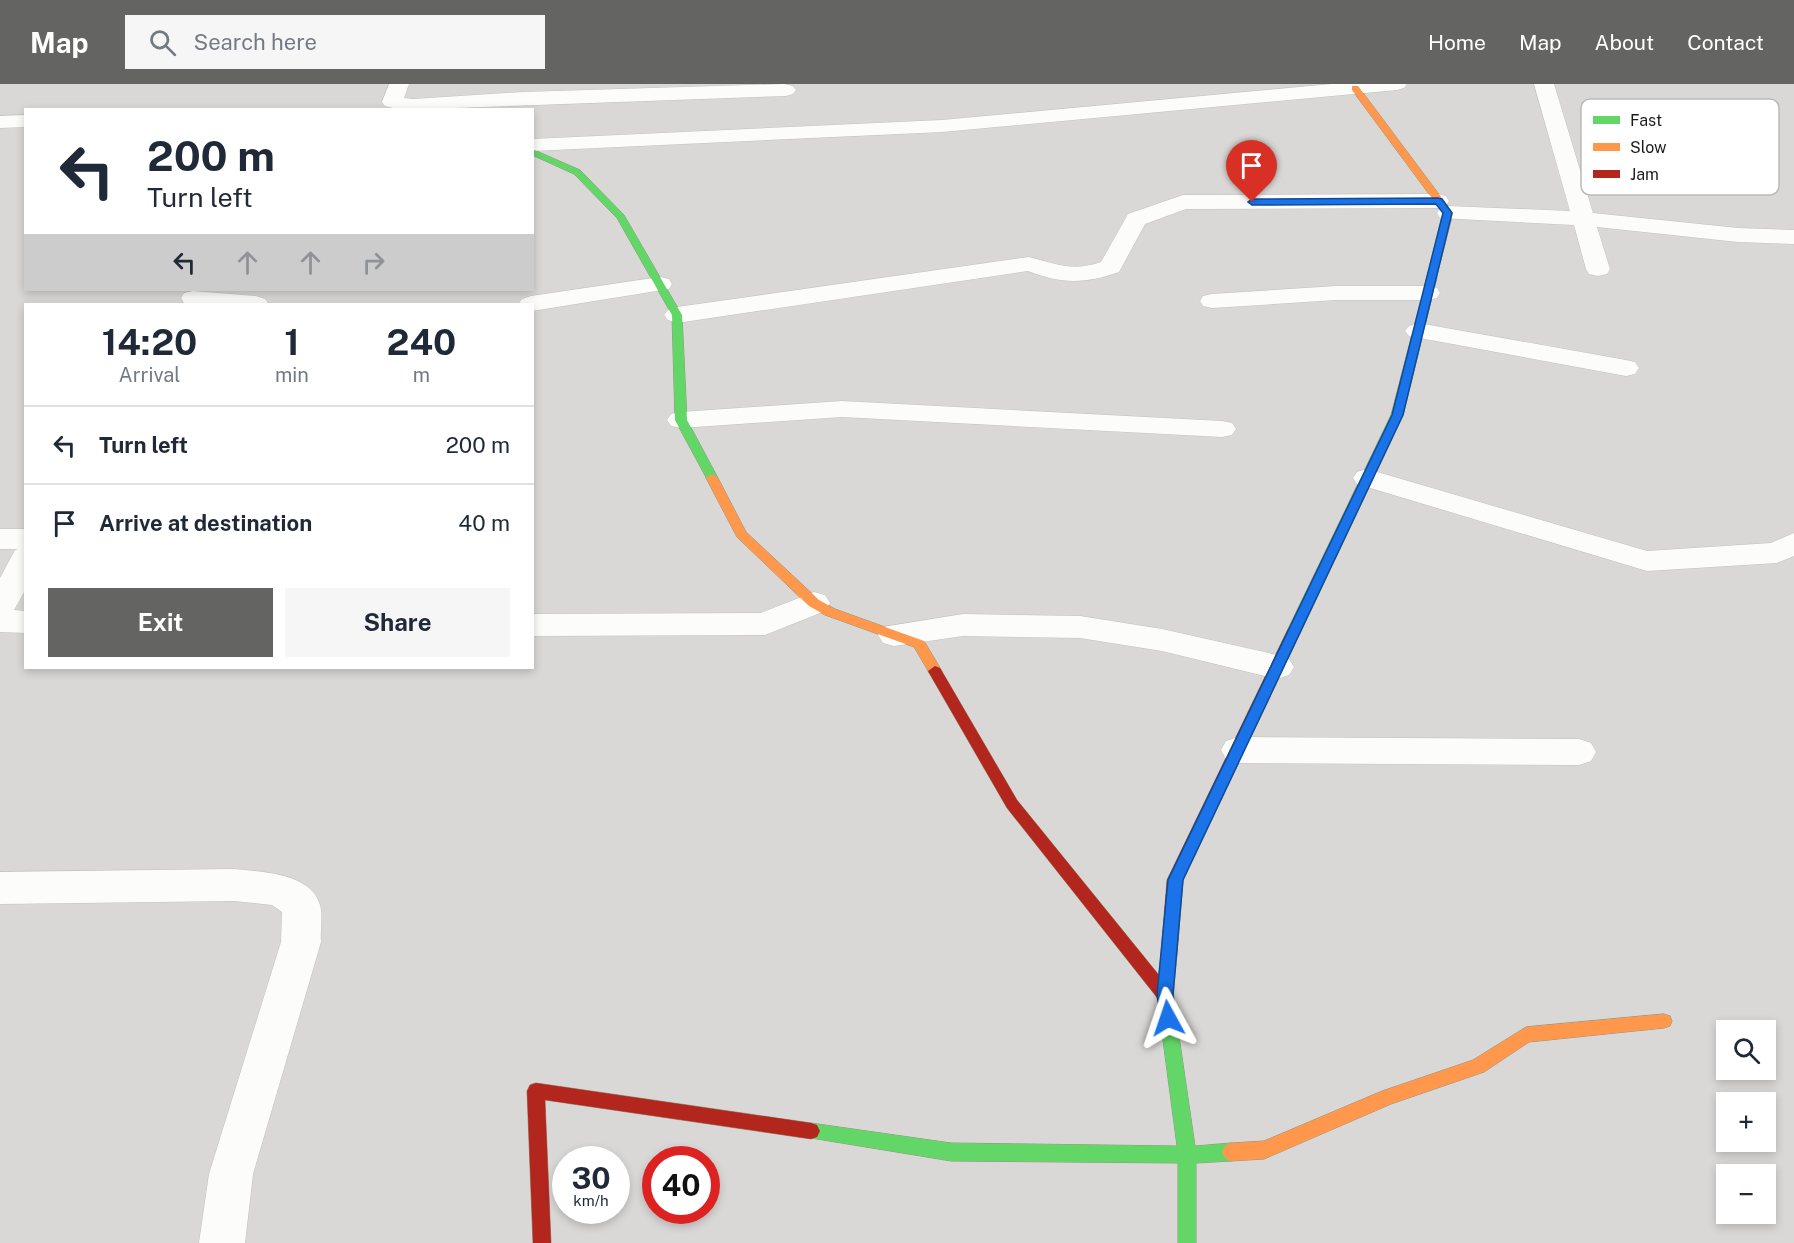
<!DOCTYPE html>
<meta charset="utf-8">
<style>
:root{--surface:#fff;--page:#f6f6f7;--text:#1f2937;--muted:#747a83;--line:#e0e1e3;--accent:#646462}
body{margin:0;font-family:"Public Sans",sans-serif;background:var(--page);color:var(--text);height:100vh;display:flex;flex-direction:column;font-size:22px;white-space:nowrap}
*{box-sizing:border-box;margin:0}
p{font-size:20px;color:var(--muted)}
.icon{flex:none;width:33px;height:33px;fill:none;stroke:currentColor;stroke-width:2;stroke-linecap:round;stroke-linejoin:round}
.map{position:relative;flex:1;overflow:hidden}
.sheet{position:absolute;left:24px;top:219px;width:510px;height:366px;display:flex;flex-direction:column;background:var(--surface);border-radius:0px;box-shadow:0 3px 9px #0003}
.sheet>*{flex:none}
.guide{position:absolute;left:24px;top:24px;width:510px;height:183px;border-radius:0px;box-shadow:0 3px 9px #0003;background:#fff;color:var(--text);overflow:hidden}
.fabs{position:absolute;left:1716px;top:936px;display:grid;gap:12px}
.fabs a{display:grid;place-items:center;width:60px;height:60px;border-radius:0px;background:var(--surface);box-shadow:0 3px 9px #0003;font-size:30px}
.speed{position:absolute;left:552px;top:1062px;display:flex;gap:12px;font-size:30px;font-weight:700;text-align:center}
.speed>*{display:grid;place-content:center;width:78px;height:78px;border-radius:50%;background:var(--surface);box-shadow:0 3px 9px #0003;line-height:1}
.speed small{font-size:15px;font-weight:400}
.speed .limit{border:9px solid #d22;background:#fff;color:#111}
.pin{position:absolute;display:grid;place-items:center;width:51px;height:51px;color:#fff;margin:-62px -26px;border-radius:50% 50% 50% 0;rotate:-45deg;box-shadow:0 0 6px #0007}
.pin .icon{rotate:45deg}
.me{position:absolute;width:66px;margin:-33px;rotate:355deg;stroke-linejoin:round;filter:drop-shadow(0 0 4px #0008)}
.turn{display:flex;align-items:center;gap:21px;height:126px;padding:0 24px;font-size:27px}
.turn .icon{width:78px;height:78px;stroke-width:2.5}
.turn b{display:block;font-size:42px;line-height:51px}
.lanes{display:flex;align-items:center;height:57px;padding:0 24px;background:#0003;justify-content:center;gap:30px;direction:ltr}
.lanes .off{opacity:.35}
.eta{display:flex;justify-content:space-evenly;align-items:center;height:102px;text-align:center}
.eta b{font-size:36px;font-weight:700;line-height:42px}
.primary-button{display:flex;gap:12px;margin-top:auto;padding:12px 24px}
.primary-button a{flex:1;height:69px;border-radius:0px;background:var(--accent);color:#fff;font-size:24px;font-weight:700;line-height:69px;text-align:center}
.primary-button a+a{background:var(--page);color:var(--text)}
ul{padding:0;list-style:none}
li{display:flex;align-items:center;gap:18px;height:78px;padding:0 24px;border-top:2px solid var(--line)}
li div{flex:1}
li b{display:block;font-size:22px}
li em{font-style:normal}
header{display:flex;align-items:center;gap:36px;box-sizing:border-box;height:84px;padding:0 30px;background:var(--accent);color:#fff}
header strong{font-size:28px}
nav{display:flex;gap:33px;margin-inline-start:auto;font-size:21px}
.search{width:420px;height:54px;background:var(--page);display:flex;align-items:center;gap:15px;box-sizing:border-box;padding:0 21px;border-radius:0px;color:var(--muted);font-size:22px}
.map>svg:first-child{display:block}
</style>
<header>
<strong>Map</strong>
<div class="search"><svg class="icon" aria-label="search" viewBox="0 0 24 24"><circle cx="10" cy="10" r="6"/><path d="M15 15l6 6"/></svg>Search here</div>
<nav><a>Home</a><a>Map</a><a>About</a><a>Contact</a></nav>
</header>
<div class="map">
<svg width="1794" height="1159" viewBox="0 0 1794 1159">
<rect width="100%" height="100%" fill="#ebe9e4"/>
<!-- residential -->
<path fill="#dad8d6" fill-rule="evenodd" d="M0 0H1794V1159H0ZM26 26H532V206H26ZM26 220H532V584H26ZM1726 946H1766V986H1726ZM1726 1018H1766V1058H1726ZM566 1076H616V1126H566ZM656 1076H706V1126H656ZM1726 1090H1766V1130H1726Z"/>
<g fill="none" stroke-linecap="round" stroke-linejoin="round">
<defs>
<g id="street">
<polygon points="389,0 409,0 404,14 413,15 523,8 784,0 793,2 796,6 793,10 786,12 401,26 385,22 382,18"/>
<polygon points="1331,0 1407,0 1404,4 1397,6 942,48 532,67 532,55 942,36"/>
<polygon points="1534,0 1554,0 1593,129 1738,144 1794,146 1794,160 1738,158 1597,143 1610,185 1607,190 1598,192 1589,190 1586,185 1574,141 1440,134 1437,129 1440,124 1448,122 1570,127"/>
<polygon points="26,31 26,43 0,44 0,32"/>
<path d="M1438 110 1446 112 1449 117 1446 122 1438 124 1186 125 1145 140 1119 188C1085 200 1061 200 1028 187L677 239 668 236 664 231 668 226 677 223 1029 173C1056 180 1072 188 1101 178L1128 130 1183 111Z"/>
<polygon points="660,193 669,195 672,200 669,205 532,227 532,220 518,220 522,215 531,212"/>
<polygon points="1336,202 1428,202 1437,204 1440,209 1437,214 1428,216 1336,216 1212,224 1203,222 1200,217 1203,212 1212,210"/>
<polygon points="193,207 256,212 265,215 269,220 184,219 181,214 184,209"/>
<polygon points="1418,239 1626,276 1635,278 1639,284 1635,290 1626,292 1409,252 1405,247 1409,242"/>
<polygon points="842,317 1222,337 1232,339 1236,345 1232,351 1222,353 842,333 681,344 671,342 667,336 671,330 681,328"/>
<polygon points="1367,385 1647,467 1771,459 1794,449 1794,472 1777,479 1647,487 1357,400 1353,394 1357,388"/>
<polygon points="0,445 26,445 26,505 14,526 26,527 26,549 0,548 0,494 15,466 18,465 0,465"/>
<polygon points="814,508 825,511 830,519 825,527 765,551 532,552 532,530 761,529"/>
<polygon points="963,530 1080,532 1162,545 1277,571 1289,575 1294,583 1289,591 1277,595 1162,567 1080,554 963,552 894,562 883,559 878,551 883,543"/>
<polygon points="1238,653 1579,655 1591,659 1596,668 1591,677 1579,681 1238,679 1226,675 1221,666 1226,657"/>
<path d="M234 785C260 788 311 788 320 821 323 831 320 847 321 858L253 1090 245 1159H199L209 1090 281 858 282 828 272 821 234 817 0 820V788Z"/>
</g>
<g id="fast">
<polygon points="532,65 580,86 624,131 682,231 687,336 718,394 716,397 708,397 675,336 672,231 617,134 574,90 532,71"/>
<polygon points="1432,190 1437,193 1403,331 1302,545 1295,550 1290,548 1288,545 1391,331 1427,193"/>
<polygon points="1169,863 1175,865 1177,870 1173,911 1195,1062 1231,1059 1237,1062 1240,1068 1237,1074 1231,1077 1196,1079 1196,1159 1178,1159 1178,1079 951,1077 805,1053 802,1047 805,1041 811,1039 951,1059 1177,1062 1157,911 1161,870 1163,865"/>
</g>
<g id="slow">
<polygon points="1352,2 1358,2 1453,129 1436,195 1432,196 1427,193 1443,129 1352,6"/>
<polygon points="712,390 718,394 746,448 819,516 835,525 924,557 942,587 940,590 930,590 914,563 825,531 809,522 737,453 706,394"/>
<polygon points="1664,930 1670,932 1672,937 1670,942 1664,944 1529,958 1484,988 1391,1020 1264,1075 1231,1077 1225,1074 1222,1068 1225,1062 1231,1059 1264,1057 1382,1007 1473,976 1526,943"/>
</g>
<g id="jam">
<polygon points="1295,540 1302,545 1183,796 1177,870 1175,875 1169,877 1163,875 1161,870 1167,796 1288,545"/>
<polygon points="935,582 940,584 1017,716 1171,906 1173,911 1171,916 1165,918 1159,916 1007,724 928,587"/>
<polygon points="536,999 811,1039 817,1041 820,1047 817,1053 811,1055 545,1016 551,1159 533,1159 527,1007 530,1001"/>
</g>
</defs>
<!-- street casing -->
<use href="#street" stroke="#c3c2c0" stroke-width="1"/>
<!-- fast casing -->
<use href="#fast" stroke="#92947c" stroke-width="1"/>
<!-- slow casing -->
<use href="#slow" stroke="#92947c" stroke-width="1"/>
<!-- jam casing -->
<use href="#jam" stroke="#92947c" stroke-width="1"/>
<!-- street -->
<use href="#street" fill="#fcfcfb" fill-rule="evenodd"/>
<!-- fast -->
<use href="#fast" fill="#63d668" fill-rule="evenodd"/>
<!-- slow -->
<use href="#slow" fill="#ff974d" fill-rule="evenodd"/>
<!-- jam -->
<use href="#jam" fill="#b3261e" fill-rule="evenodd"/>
</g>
<!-- route -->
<polygon fill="#1a73e8" stroke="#114b97" stroke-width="1.5" points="1438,114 1442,115 1452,129 1403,331 1183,796 1173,911 1177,934 1174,939 1168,941 1162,939 1157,911 1168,796 1392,331 1443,129 1436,120 1252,121 1248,118 1252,115"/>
<!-- legend -->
<rect x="1581" y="15" width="198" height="96" rx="9" fill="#fff" stroke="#bbb" stroke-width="1.5"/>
<rect x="1593" y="32" width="27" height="8" fill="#63d668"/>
<rect x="1593" y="59" width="27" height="8" fill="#ff974d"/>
<rect x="1593" y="86" width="27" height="8" fill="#b3261e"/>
<g font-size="16" fill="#1c1c1c">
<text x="1630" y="42">Fast</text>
<text x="1630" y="69">Slow</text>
<text x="1630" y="96">Jam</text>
</g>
</svg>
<div class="fabs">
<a><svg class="icon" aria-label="search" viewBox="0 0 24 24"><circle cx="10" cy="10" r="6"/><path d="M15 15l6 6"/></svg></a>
<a>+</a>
<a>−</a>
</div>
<div class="speed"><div>30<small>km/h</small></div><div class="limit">40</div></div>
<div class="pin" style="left:1252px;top:118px;background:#d93025"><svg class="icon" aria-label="arrive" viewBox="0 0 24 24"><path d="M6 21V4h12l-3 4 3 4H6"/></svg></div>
<svg class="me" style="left:1168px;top:934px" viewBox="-20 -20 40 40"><path d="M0-17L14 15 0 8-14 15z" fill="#1a73e8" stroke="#fff" stroke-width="4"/></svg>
<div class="guide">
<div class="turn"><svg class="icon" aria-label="left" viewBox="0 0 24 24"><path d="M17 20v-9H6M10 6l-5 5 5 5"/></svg><div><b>200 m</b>Turn left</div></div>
<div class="lanes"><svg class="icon" aria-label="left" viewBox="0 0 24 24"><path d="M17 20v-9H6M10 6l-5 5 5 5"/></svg><svg class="icon off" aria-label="ahead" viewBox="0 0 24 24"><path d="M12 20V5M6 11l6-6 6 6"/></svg><svg class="icon off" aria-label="ahead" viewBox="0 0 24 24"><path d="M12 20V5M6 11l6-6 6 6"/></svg><svg class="icon off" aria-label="right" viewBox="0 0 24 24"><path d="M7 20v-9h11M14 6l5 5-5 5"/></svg></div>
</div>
<section class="sheet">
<div class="eta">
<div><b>14:20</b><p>Arrival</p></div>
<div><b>1</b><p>min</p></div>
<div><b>240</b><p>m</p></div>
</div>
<ul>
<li><svg class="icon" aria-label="left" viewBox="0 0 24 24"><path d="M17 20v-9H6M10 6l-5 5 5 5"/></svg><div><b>Turn left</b></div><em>200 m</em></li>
<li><svg class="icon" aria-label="arrive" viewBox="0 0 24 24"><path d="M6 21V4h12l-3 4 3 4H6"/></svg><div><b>Arrive at destination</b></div><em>40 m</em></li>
</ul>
<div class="primary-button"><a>Exit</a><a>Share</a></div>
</section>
</div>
